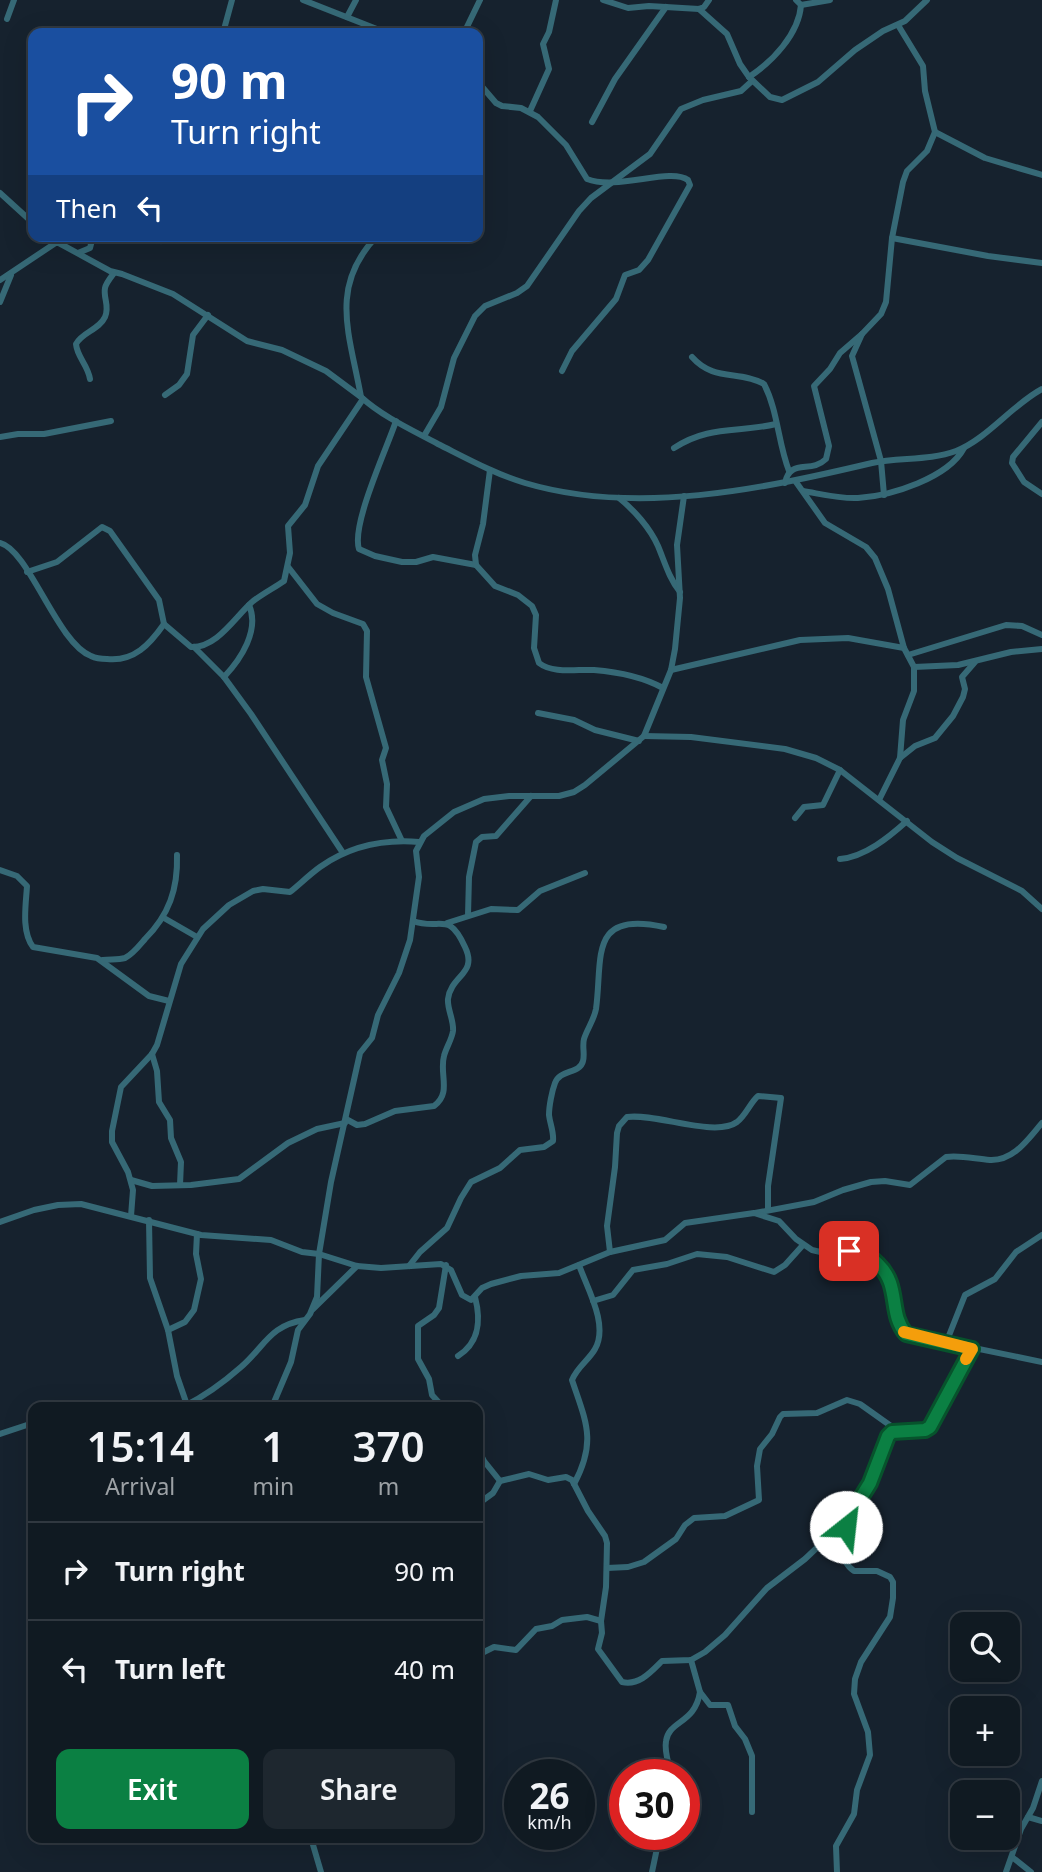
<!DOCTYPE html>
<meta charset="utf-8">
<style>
:root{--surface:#101a22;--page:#1e272f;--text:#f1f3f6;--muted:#9ca1a5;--line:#303840;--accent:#0b8043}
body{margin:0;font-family:"Noto Sans",sans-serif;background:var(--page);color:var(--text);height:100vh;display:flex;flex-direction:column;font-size:26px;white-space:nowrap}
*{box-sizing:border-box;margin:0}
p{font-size:23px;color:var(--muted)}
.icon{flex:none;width:38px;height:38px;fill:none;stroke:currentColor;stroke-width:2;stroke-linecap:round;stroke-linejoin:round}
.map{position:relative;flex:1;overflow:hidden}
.sheet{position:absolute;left:28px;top:1402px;width:455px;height:441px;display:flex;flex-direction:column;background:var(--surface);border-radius:14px;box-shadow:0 7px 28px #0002,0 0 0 2px var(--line)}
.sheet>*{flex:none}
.guide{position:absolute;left:28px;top:28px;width:455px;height:214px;border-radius:14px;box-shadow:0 7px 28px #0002,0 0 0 2px var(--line);background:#1a4fa0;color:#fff;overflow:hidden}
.buttons{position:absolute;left:950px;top:1612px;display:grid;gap:14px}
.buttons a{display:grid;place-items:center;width:70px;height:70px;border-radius:14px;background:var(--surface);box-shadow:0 7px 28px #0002,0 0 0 2px var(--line);font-size:35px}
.speed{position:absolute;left:504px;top:1759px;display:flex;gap:14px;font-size:35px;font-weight:700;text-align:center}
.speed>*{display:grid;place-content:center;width:91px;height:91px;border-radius:50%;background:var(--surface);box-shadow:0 7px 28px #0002,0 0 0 2px var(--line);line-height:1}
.speed small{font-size:18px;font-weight:400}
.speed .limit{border:10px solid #d22;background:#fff;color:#111}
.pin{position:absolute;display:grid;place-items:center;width:60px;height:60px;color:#fff;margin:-30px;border-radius:14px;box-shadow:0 4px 10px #0006}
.me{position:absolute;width:77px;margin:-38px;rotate:29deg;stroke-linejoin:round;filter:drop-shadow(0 0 5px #0008)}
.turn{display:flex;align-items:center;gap:24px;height:147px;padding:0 28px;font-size:32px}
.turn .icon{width:91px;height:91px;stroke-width:2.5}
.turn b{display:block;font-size:49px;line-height:60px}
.then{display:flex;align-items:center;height:66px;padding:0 28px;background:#0003;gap:14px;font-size:26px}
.eta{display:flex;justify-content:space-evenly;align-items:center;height:119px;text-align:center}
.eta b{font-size:42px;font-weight:600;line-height:49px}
.cta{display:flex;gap:14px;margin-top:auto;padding:14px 28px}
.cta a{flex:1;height:80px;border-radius:14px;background:var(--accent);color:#fff;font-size:28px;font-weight:600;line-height:80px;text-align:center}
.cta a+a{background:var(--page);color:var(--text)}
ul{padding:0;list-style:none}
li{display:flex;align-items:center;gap:21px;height:98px;padding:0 28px;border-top:2px solid var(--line)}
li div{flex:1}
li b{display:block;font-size:26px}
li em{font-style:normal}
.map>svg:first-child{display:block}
</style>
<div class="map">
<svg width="1042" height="1872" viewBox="0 0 1042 1872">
<rect width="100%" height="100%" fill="#16222e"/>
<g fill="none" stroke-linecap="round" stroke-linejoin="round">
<!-- minor -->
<g stroke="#366976" stroke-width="6">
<polyline points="303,0 387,33"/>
<polyline points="603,0 628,8 649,6 699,9 704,7 709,0"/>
<polyline points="801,5 830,0"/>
<polyline points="699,9 727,34 740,64 749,77 770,97 782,100 818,82 855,50 883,31 905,21 927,0"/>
<polyline points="347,17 356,0"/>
<polyline points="7,19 14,0"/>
<polyline points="223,33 232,0"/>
<polyline points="464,33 480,0"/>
<path d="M749 77C772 62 799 34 801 5L796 0"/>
<path d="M478 82 496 103 502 106 521 108 538 117 566 145 587 179C617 191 670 167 688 180L690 185 648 260 639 270 625 275 616 299 572 351 562 371"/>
<polyline points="530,111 549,69 543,44 549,32 556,0"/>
<polyline points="592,122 615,79 666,7"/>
<polyline points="935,132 985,158 1042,175"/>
<polyline points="0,193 33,223"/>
<path d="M377 236C328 287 350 335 361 397 383 417 412 430 438 444 466 458 495 474 525 483 636 516 762 489 872 463 899 457 929 461 956 451 987 439 1012 405 1042 389"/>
<polyline points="892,238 988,256 1042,263"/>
<polyline points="161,241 166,236"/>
<polyline points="78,253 90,248 93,236"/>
<polyline points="0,280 57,242 110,271 122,274 173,294 247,341 282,350 326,371 361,397"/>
<polyline points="0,302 11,275"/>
<path d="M692 357C714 382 739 370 764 384 778 411 778 443 789 471"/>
<path d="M90 379C88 365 77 357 76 344 82 332 99 330 105 317 110 306 103 298 105 288 106 283 111 277 114 273"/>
<polyline points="165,395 179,385 187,374 193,335 208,315"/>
<path d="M396 421C387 448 351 525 359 549L375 556 402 562H416L433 557 476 565"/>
<polyline points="1042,422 1013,457 1012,463 1024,482 1042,494"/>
<polyline points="424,436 441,407 454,358 475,316 485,306 517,293 527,286 579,211 591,198 650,154 681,109 703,100 741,91 752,81"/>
<polyline points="0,437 18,434 44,434 111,421"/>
<path d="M674 448C709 425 738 433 776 424"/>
<path d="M490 470 483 524 475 555 476 565 495 586 518 595 532 606 536 615 534 648 539 663C553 674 577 669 594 670 618 672 641 676 663 688"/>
<polyline points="796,482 825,523 866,547 875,558 888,589 904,648 914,667 914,691 903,720 900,758 879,800"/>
<path d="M785 483C790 458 811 474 826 459L829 446 814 386 830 369 840 353 862 334"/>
<path d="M803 491C821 494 840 499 858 498 891 496 948 478 964 448"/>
<polyline points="884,495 881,461 852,356 862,334 881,314 886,302 892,238 903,182 907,171 927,151 935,132 925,91 923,66 898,25"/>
<path d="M619 498C634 510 650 528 658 546 665 563 669 578 680 592"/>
<path d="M0 543C29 550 57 643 91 656 95 658 102 659 107 659 134 662 150 644 164 624"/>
<polyline points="289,568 317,604 333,613 363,624 367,631 366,677 386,748 382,760 387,784 386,807 402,841"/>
<path d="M27 572 57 562 102 527 110 531 159 600 164 624 191 647C217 648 235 617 252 602 262 594 274 588 284 581L290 553 288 526 305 505 318 466 363 399"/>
<polyline points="194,647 224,677 251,714 343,853"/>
<polyline points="908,655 1006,625 1022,626 1042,635"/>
<polyline points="914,667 958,665 1011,652 1042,649"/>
<polyline points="671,670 800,640 848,638 904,648"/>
<path d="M224 677C241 659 260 630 249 605"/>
<polyline points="538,713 574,720 595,730 639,741"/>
<polyline points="644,736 691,737 785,749 816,758 840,770 932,842 957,858 1022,891 1042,909"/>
<polyline points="900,758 915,746 935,738 953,716 963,697 965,689 962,677 975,662"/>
<polyline points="795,818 804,807 823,805 840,770"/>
<path d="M840 859C865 857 889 837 907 821"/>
<path d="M0 870 17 876 27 886C26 904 21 931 33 947L97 958 149 996 169 1001"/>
<polyline points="468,915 469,877 476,842 482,837 496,836 531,796"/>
<polyline points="164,918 197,937"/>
<polyline points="447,923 491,909 518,910 540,891 585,873"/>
<path d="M103 960C110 959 118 960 125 958 133 954 139 946 145 939 169 915 178 889 177 855"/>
<polyline points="152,1054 157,1071 159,1102 170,1120 171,1138 181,1162 180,1185"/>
<path d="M346 1119 357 1125 365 1124 395 1111 434 1106C452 1093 439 1074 444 1056 446 1048 452 1039 453 1031 454 1020 447 1009 448 999 451 975 478 974 465 947 448 910 441 931 413 921"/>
<polyline points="131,1180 152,1186 191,1185 239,1179 288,1143 317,1129 345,1123"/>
<path d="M755 1213 814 1202 843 1190 871 1182 885 1181 910 1185 946 1157C961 1155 975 1159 990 1160 1014 1161 1028 1139 1042 1123"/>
<path d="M131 1216 133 1190 128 1172 112 1142V1131L121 1087 152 1054 157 1045 181 964 203 929 229 905 253 891 263 889 290 892C300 884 309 875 320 867 350 846 383 839 419 842"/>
<polyline points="149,1220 150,1278 168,1330 177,1376 187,1405"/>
<polyline points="0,1222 34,1210 58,1205 81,1204 201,1235 271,1240 302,1252 319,1254 357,1266 381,1268 441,1264 451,1270 462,1295 471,1300 482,1288 491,1284 521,1276 559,1273 610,1252 665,1240 685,1223 754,1213 779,1221 796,1239 812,1250 829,1254 857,1251 870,1256 889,1277 898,1319 906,1334 1042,1362"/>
<path d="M610 1252 607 1226 615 1167 617 1133 619 1126 627 1117C657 1113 715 1138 737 1122 746 1115 750 1103 758 1096L781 1098 768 1186V1210"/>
<path d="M409 1266 420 1252 447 1228 461 1198 471 1182 500 1168 520 1150 544 1147 553 1141C554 1132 550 1124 549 1115 549 1106 552 1091 555 1083 560 1069 580 1074 583 1061 585 1054 582 1046 584 1039 587 1029 594 1020 596 1009 603 958 588 910 664 927"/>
<polyline points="593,1301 613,1295 633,1270 667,1264 697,1254 727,1257 774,1272 785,1265 803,1245"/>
<polyline points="313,1309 357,1266"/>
<polyline points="168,1330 185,1322 194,1310 201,1279 196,1254 197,1234"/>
<polyline points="946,1343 965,1295 995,1279 1016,1252 1042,1235"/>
<path d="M458 1356C480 1342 481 1320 475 1297"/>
<path d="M183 1407C203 1397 224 1382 241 1367 265 1346 270 1325 305 1320"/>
<polyline points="272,1407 291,1362 298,1330 310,1314 317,1297 319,1254 331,1182 360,1053 372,1038 378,1015 399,973 410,940 419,877 416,851 424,836 454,812 484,799 509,796 559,796 574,792 585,785 644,736 671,670 675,649 680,598 677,545 684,496"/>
<polyline points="443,1407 432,1395 429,1379 418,1359 418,1326 434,1315 439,1308 446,1265"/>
<polyline points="0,1434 33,1423"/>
<path d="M478 1449 484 1461 500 1481 529 1474 548 1480 566 1477 572 1480 588 1511 605 1536 607 1543 606 1587 601 1621 602 1633 598 1649 622 1682C639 1686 651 1672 662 1661L691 1660 705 1652 725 1635 767 1588 805 1559 844 1522 853 1513 870 1483 888 1436C900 1425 917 1435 930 1427L972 1349"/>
<path d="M574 1484C597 1441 586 1422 572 1380 577 1367 589 1360 595 1349 609 1325 587 1288 579 1265"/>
<polyline points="478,1504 493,1493 500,1481"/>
<polyline points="607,1568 628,1567 644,1562 676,1539 685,1525 694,1518 725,1516 759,1500 757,1466 760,1449 772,1434 780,1417 783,1414 817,1413 847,1400 860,1404 898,1431"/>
<polyline points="478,1652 484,1652 494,1647 516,1650 536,1629 552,1626 562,1620 587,1617 601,1621"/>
<polyline points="700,1692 710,1705 728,1705 735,1726 745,1739 752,1756 752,1812"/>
<path d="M671 1774C669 1764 664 1752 666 1741 669 1720 695 1724 700 1692L691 1660"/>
<polyline points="1028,1817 1042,1821"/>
<polyline points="311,1838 321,1872"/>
<polyline points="1012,1857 1031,1872"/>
<polyline points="652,1872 660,1834"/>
<path d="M837 1872 836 1846 854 1814 857 1790 870 1755 868 1732 854 1694 855 1679 861 1662 890 1617 893 1598V1582L890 1577 877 1571H854C837 1560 844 1536 848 1519"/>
<polyline points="1006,1872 1021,1829 1033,1808 1042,1781"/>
</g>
</g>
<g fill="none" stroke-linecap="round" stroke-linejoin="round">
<defs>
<path id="route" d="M846 1527 849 1517 870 1483 888 1436 892 1432 925 1430 930 1427 972 1349 906 1334C888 1313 901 1286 878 1264 869 1255 862 1251 849 1251"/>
</defs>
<!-- route casing -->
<use href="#route" stroke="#07532c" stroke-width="18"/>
<!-- route -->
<use href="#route" stroke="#0b8043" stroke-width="12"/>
<!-- slow -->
<polyline stroke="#f59e0b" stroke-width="12" points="904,1332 972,1349 966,1359"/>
</g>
</svg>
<div class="buttons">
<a><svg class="icon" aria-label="search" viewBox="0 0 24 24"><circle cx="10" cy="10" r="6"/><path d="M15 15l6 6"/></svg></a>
<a>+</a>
<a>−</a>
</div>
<div class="speed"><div>26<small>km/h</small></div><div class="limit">30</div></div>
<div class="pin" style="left:849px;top:1251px;background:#d93025"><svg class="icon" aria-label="arrive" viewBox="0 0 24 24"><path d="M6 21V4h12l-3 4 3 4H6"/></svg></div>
<svg class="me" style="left:846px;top:1527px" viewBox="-20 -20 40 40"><circle r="19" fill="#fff"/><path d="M0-13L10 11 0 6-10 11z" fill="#0b8043"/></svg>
<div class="guide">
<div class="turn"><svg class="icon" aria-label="right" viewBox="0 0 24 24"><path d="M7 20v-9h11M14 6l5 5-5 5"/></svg><div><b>90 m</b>Turn right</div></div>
<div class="then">Then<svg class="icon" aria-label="left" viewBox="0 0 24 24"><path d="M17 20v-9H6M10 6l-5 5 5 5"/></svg></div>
</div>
<section class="sheet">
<div class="eta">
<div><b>15:14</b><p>Arrival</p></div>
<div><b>1</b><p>min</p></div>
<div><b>370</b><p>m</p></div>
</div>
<ul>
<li><svg class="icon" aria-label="right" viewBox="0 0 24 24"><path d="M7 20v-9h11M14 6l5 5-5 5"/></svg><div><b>Turn right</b></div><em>90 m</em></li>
<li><svg class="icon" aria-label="left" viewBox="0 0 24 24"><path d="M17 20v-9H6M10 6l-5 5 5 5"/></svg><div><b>Turn left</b></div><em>40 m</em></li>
</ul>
<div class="cta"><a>Exit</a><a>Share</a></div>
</section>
</div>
